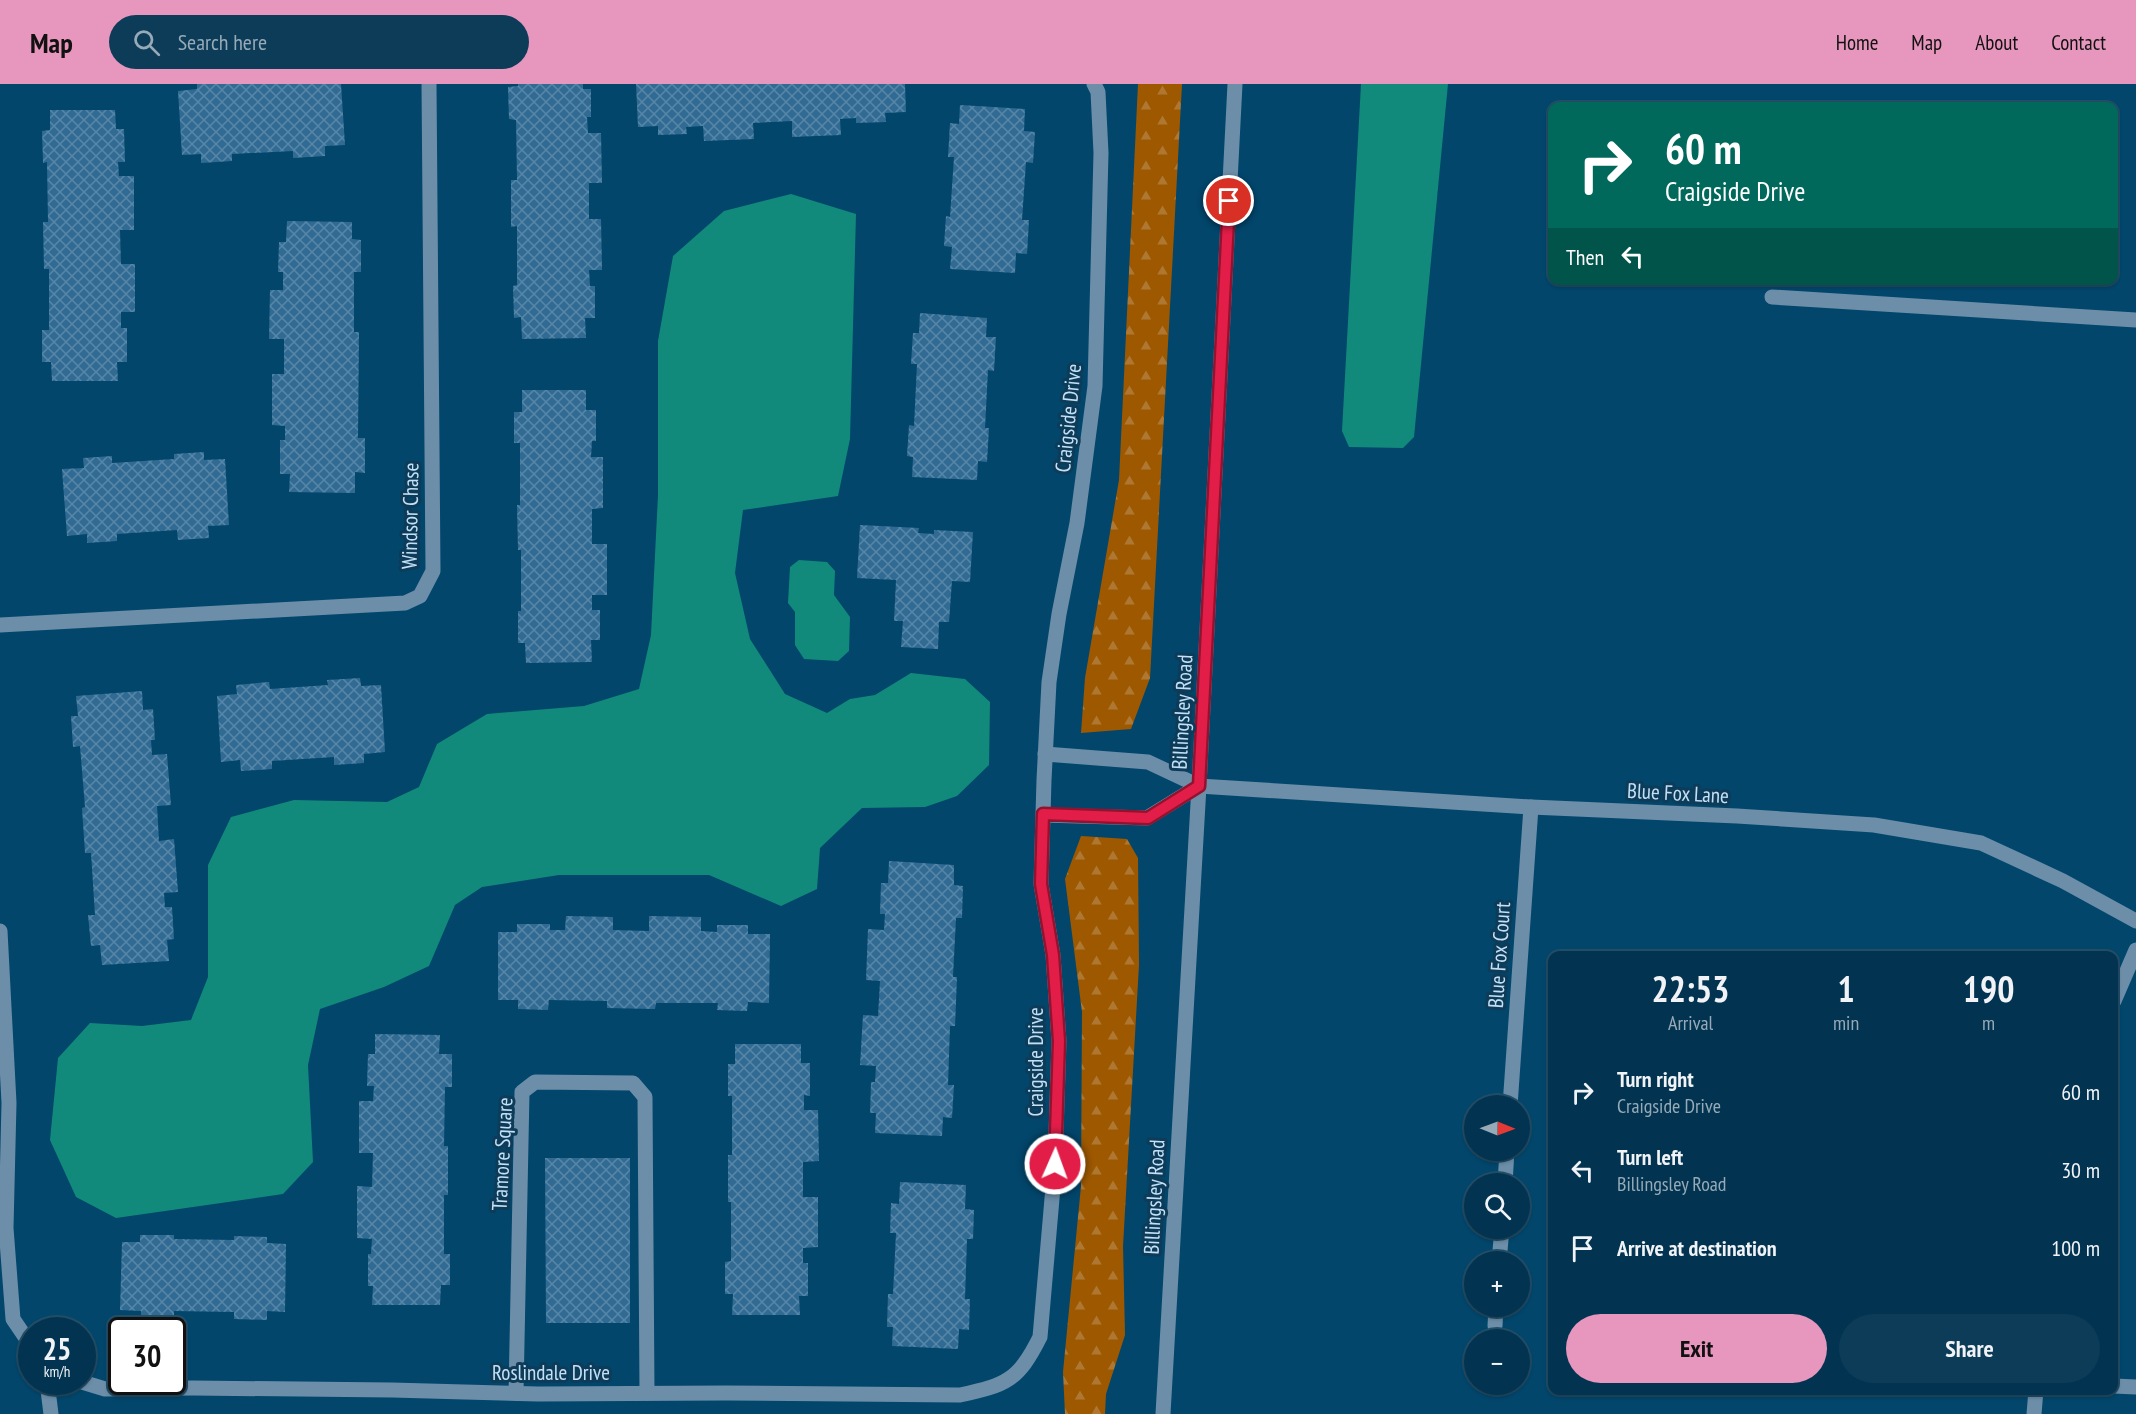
<!DOCTYPE html>
<meta charset="utf-8">
<style>
:root{--surface:#023451;--page:#0c3c58;--text:#f1f3f6;--muted:#96aab7;--line:#234f68;--accent:#e797bd}
body{margin:0;font-family:"PT Sans Narrow",sans-serif;background:var(--page);color:var(--text);height:100vh;display:flex;flex-direction:column;font-size:22px;white-space:nowrap}
*{box-sizing:border-box;margin:0}
p{font-size:20px;color:var(--muted)}
.icon{flex:none;width:33px;height:33px;fill:none;stroke:currentColor;stroke-width:2;stroke-linecap:round;stroke-linejoin:round}
.map{position:relative;flex:1;overflow:hidden}
.drawer{position:absolute;left:1548px;top:867px;width:570px;height:444px;display:flex;flex-direction:column;background:var(--surface);border-radius:12px;box-shadow:0 2px 4px #0004,0 0 0 2px var(--line)}
.drawer>*{flex:none}
.hud{position:absolute;left:1548px;top:18px;width:570px;height:183px;border-radius:12px;box-shadow:0 2px 4px #0004,0 0 0 2px var(--line);background:#00695c;color:#fff;overflow:hidden}
.needle{width:39px;rotate:91deg}
.tools{position:absolute;left:1464px;top:1011px;display:grid;gap:12px}
.tools a{display:grid;place-items:center;width:66px;height:66px;border-radius:50%;background:var(--surface);box-shadow:0 2px 4px #0004,0 0 0 2px var(--line);font-size:30px}
.speed{position:absolute;left:18px;top:1233px;display:flex;gap:12px;font-size:30px;font-weight:700;text-align:center}
.speed>*{display:grid;place-content:center;width:78px;height:78px;border-radius:50%;background:var(--surface);box-shadow:0 2px 4px #0004,0 0 0 2px var(--line);line-height:1}
.speed small{font-size:15px;font-weight:400}
.speed .limit{border:3px solid #111;border-radius:9px;background:#fff;color:#111}
.pin{position:absolute;display:grid;place-items:center;width:51px;height:51px;color:#fff;margin:-26px;border:3px solid #fff;border-radius:50%;box-shadow:0 2px 6px #0007}
.me{position:absolute;width:66px;margin:-33px;rotate:2deg;stroke-linejoin:round;filter:drop-shadow(0 0 4px #0008)}
.turn{display:flex;align-items:center;gap:21px;height:126px;padding:0 18px;font-size:27px}
.turn .icon{width:78px;height:78px;stroke-width:2.5}
.turn b{display:block;font-size:42px;line-height:51px}
.then{display:flex;align-items:center;height:57px;padding:0 18px;background:#0003;gap:12px;font-size:22px}
.eta{display:flex;justify-content:space-evenly;align-items:center;height:102px;text-align:center}
.eta b{font-size:36px;font-weight:800;line-height:42px}
.button{display:flex;gap:12px;margin-top:auto;padding:12px 18px}
.button a{flex:1;height:69px;border-radius:36px;background:var(--accent);color:#111;font-size:24px;font-weight:800;line-height:69px;text-align:center}
.button a+a{background:var(--page);color:var(--text)}
ul{padding:0;list-style:none}
li{display:flex;align-items:center;gap:18px;height:78px;padding:0 18px}
li div{flex:1}
li b{display:block;font-size:22px}
li em{font-style:normal}
header{display:flex;align-items:center;gap:36px;box-sizing:border-box;height:84px;padding:0 30px;background:var(--accent);color:#111}
header strong{font-size:28px}
nav{display:flex;gap:33px;margin-inline-start:auto;font-size:21px}
.search{width:420px;height:54px;background:var(--page);display:flex;align-items:center;gap:15px;box-sizing:border-box;padding:0 21px;border-radius:33px;color:var(--muted);font-size:22px}
.map>svg:first-child{display:block}
</style>
<header>
<strong>Map</strong>
<div class="search"><svg class="icon" aria-label="search" viewBox="0 0 24 24"><circle cx="10" cy="10" r="6"/><path d="M15 15l6 6"/></svg>Search here</div>
<nav><a>Home</a><a>Map</a><a>About</a><a>Contact</a></nav>
</header>
<div class="map">
<svg width="2136" height="1330" viewBox="0 0 2136 1330">
<defs>
<pattern id="forest-firs" width="22" height="20" patternUnits="userSpaceOnUse" patternTransform="scale(1.5)"><rect width="22" height="20" fill="#9e5800"/><path d="M5 1l3.5 6h-7zM16 11l3.5 6h-7z" fill="#ae7832"/></pattern>
<pattern id="building-cross-hatch" width="8" height="8" patternUnits="userSpaceOnUse" patternTransform="scale(1.5)"><rect width="8" height="8" fill="#316b93"/><path d="M0 0l8 8M0 8l8-8" fill="none" stroke="#5787a8"/></pattern>
</defs>
<rect width="100%" height="100%" fill="#02466c"/>
<!-- forest -->
<g fill="url(#forest-firs)">
<polygon points="1138,0 1182,0 1150,594 1131,645 1081,649 1085,594 1119,396"/>
<polygon points="1081,752 1127,755 1138,774 1139,881 1123,1162 1125,1251 1106,1310 1105,1330 1065,1330 1063,1288 1081,1102 1082,928 1065,795"/>
</g>
<!-- water -->
<g fill="#128a7b">
<polygon points="1361,0 1448,0 1414,353 1403,364 1349,363 1342,347"/>
<polygon points="791,110 856,130 850,355 838,412 743,426 735,489 750,555 785,610 827,629 850,615 875,611 911,589 965,595 990,618 989,681 957,712 925,723 862,724 820,764 817,805 781,822 709,791 559,791 482,803 455,821 429,882 384,903 320,925 308,981 313,1078 283,1110 116,1134 76,1113 50,1056 58,974 90,939 142,942 191,936 208,893 208,781 231,733 294,716 387,718 419,703 437,660 487,630 584,622 639,605 651,551 658,411 658,257 673,172 724,127"/>
<polygon points="799,476 827,478 835,487 834,511 850,533 849,567 838,577 804,575 795,561 795,528 788,519 790,483"/>
</g>
<!-- building -->
<g fill="url(#building-cross-hatch)">
<polygon points="197,0 341,0 345,61 325,62 325,72 293,74 293,67 232,70 232,77 201,79 201,70 182,71 178,7 197,5"/>
<polygon points="518,0 583,0 583,5 591,5 591,33 587,33 588,49 601,49 602,99 589,99 589,135 601,135 602,186 589,186 590,202 595,202 595,234 585,234 586,254 522,255 521,233 514,234 513,202 517,201 517,142 511,143 511,96 517,96 516,36 509,35 508,3 518,2"/>
<polygon points="636,0 905,0 906,28 885,29 886,38 856,39 856,34 840,35 841,51 792,53 792,37 753,39 754,55 704,57 703,42 686,43 687,50 658,51 658,42 638,43"/>
<polygon points="960,21 1025,25 1024,47 1035,48 1033,79 1026,78 1022,136 1029,136 1027,170 1016,169 1015,189 950,185 952,163 944,162 946,132 950,133 954,73 948,73 950,39 959,40"/>
<polygon points="50,26 115,26 116,45 124,45 125,78 118,78 119,92 134,92 134,146 120,146 121,180 135,180 135,228 121,228 121,244 127,244 127,278 117,278 118,297 52,297 51,278 42,278 42,246 49,246 49,185 44,185 43,138 48,138 47,78 43,79 42,47 50,46"/>
<polygon points="287,137 352,138 352,155 361,156 361,188 354,188 354,248 359,248 358,354 365,354 365,389 355,388 355,409 289,408 290,390 280,390 280,356 285,356 285,342 272,341 272,290 284,290 284,255 269,255 270,206 283,206 283,188 278,188 279,158 286,158"/>
<polygon points="920,229 987,234 986,253 996,253 994,287 988,286 985,344 989,344 987,378 978,377 977,396 912,393 913,373 907,372 909,341 914,342 917,280 911,280 913,249 919,249"/>
<polygon points="522,306 586,306 586,326 596,326 596,357 592,357 591,373 603,373 603,424 592,425 592,460 607,460 607,511 592,511 592,526 600,526 600,556 591,556 592,578 526,579 525,559 518,559 518,527 521,527 521,466 518,466 517,421 520,421 520,359 514,359 514,328 522,328"/>
<polygon points="204,368 204,376 225,375 229,441 208,442 209,454 178,456 177,446 117,450 117,457 87,459 87,450 67,452 62,385 84,384 83,374 112,372 112,379 174,375 174,370"/>
<polygon points="860,441 919,444 918,449 934,450 934,446 973,448 970,498 952,497 949,538 939,538 938,565 901,563 903,537 894,537 896,496 857,494"/>
<polygon points="360,594 361,602 381,601 385,668 364,670 364,679 334,681 334,673 272,677 272,685 241,687 240,676 221,678 217,612 237,610 236,601 269,598 270,605 328,601 327,596"/>
<polygon points="142,607 143,626 153,625 155,656 151,656 152,671 167,670 171,721 157,722 159,757 174,755 178,808 164,809 165,823 172,823 174,855 167,856 169,877 102,881 100,861 91,862 88,831 95,831 91,769 85,769 82,724 85,723 80,662 73,663 71,632 78,632 76,612"/>
<polygon points="889,777 954,781 954,801 963,802 962,834 956,834 953,893 957,893 955,942 950,942 948,1001 954,1001 952,1034 943,1033 942,1052 875,1049 876,1029 870,1029 871,998 875,998 876,982 860,981 863,931 878,932 880,897 866,896 868,845 884,846 885,830 880,830 881,799 888,799"/>
<polygon points="566,832 613,833 613,846 649,847 649,832 701,833 701,847 717,848 717,841 748,841 748,850 770,850 769,919 748,918 747,927 717,926 718,919 656,919 655,925 607,924 607,917 549,916 548,926 518,925 518,916 498,916 498,848 517,848 517,840 550,840 550,846 565,846"/>
<polygon points="375,950 440,951 439,970 452,970 452,1003 445,1003 444,1062 448,1062 448,1111 444,1111 444,1170 450,1170 450,1201 441,1201 440,1221 372,1221 373,1202 368,1202 368,1170 371,1170 372,1155 357,1154 357,1102 372,1103 373,1069 359,1069 359,1017 373,1017 374,1002 367,1002 368,970 375,970"/>
<polygon points="735,960 801,960 801,979 810,979 810,1012 804,1011 804,1026 818,1026 819,1077 803,1078 803,1113 818,1113 818,1163 803,1164 803,1179 808,1179 808,1212 799,1212 800,1231 732,1231 733,1210 725,1210 725,1178 731,1177 731,1118 728,1118 728,1071 732,1071 732,1012 728,1012 728,980 735,980"/>
<polygon points="545,1074 630,1074 630,1239 546,1239"/>
<polygon points="900,1098 966,1101 965,1125 974,1126 973,1155 967,1155 965,1215 970,1215 969,1246 959,1245 958,1265 892,1262 893,1243 887,1243 888,1210 893,1210 896,1149 890,1149 891,1119 899,1120"/>
<polygon points="140,1151 174,1151 174,1155 234,1156 234,1152 267,1153 267,1159 286,1160 285,1228 267,1227 267,1236 234,1235 234,1228 174,1227 174,1235 141,1235 141,1227 120,1226 122,1158 140,1158"/>
</g>
<g fill="none" stroke-linecap="round" stroke-linejoin="round">
<!-- minor -->
<g stroke="#6c8ea9" stroke-width="15">
<polyline points="1772,213 2136,236"/>
<polyline points="0,541 405,519 420,512 433,487 429,0"/>
<polyline points="1045,670 1148,678 1199,702 1531,723 1737,732 1874,741 1981,759 2063,797 2136,837"/>
<polyline points="1043,731 1147,734 1199,702"/>
<polyline points="0,847 9,1019 6,1144 13,1235 32,1263"/>
<polyline points="2114,917 2136,866"/>
<polyline points="1510,1022 1531,723"/>
<polyline points="1505,1100 1507,1066"/>
<polyline points="1499,1178 1502,1144"/>
<polyline points="1495,1242 1496,1222"/>
<polyline points="47,1298 51,1330"/>
<path d="M82 1298 105 1305 193 1304 392 1306 538 1310 726 1309 960 1311C1006 1301 1018 1297 1040 1253L1055 1080 1059 957 1053 871 1041 800 1044 696 1049 598 1059 530 1077 439 1095 302 1101 69 1098 8 1094 0"/>
<polyline points="2114,1302 2136,1303"/>
<polyline points="516,1309 522,1008 535,998 633,999 645,1013 647,1309"/>
<polyline points="1163,1330 1199,702 1235,0"/>
<polyline points="2034,1330 2036,1306"/>
</g>
</g>
<g fill="none" stroke-linecap="round" stroke-linejoin="round">
<defs>
<polyline id="route" points="1055,1080 1059,957 1053,871 1041,800 1043,730 1148,734 1199,702 1229,117"/>
</defs>
<!-- route casing -->
<use href="#route" stroke="#92132f" stroke-width="15"/>
<!-- route -->
<use href="#route" stroke="#e11d48" stroke-width="10"/>
</g>
<g text-anchor="middle" dominant-baseline="central" stroke-width="6" stroke-linejoin="round" paint-order="stroke">
<!-- street labels -->
<g font-size="21" fill="#c3e0f6" stroke="#0d3b58">
<text transform="translate(1068 334) rotate(-84)">Craigside Drive</text>
<text transform="translate(410 432) rotate(-89)">Windsor Chase</text>
<text transform="translate(1182 628) rotate(-87)">Billingsley Road</text>
<text transform="translate(1678 709) rotate(3)">Blue Fox Lane</text>
<text transform="translate(1499 871) rotate(-86)">Blue Fox Court</text>
<text transform="translate(1035 978) rotate(-90)">Craigside Drive</text>
<text transform="translate(502 1070) rotate(-87)">Tramore Square</text>
<text transform="translate(1154 1113) rotate(-87)">Billingsley Road</text>
<text x="551" y="1288">Roslindale Drive</text>
</g>
</g>
</svg>
<div class="tools">
<a><svg class="needle" viewBox="-14 -14 28 28"><path d="M0-13l5 13h-10z" fill="#e53935"/><path d="M0 13l5-13h-10z" fill="#96aab7"/></svg></a>
<a><svg class="icon" aria-label="search" viewBox="0 0 24 24"><circle cx="10" cy="10" r="6"/><path d="M15 15l6 6"/></svg></a>
<a>+</a>
<a>−</a>
</div>
<div class="speed"><div>25<small>km/h</small></div><div class="limit">30</div></div>
<div class="pin" style="left:1229px;top:117px;background:#d93025"><svg class="icon" aria-label="arrive" viewBox="0 0 24 24"><path d="M6 21V4h12l-3 4 3 4H6"/></svg></div>
<svg class="me" style="left:1055px;top:1080px" viewBox="-20 -20 40 40"><circle r="17" fill="#e11d48" stroke="#fff" stroke-width="3"/><path d="M0-11L8 9 0 5-8 9z" fill="#fff"/></svg>
<div class="hud">
<div class="turn"><svg class="icon" aria-label="right" viewBox="0 0 24 24"><path d="M7 20v-9h11M14 6l5 5-5 5"/></svg><div><b>60 m</b>Craigside Drive</div></div>
<div class="then">Then<svg class="icon" aria-label="left" viewBox="0 0 24 24"><path d="M17 20v-9H6M10 6l-5 5 5 5"/></svg></div>
</div>
<section class="drawer">
<div class="eta">
<div><b>22:53</b><p>Arrival</p></div>
<div><b>1</b><p>min</p></div>
<div><b>190</b><p>m</p></div>
</div>
<ul>
<li><svg class="icon" aria-label="right" viewBox="0 0 24 24"><path d="M7 20v-9h11M14 6l5 5-5 5"/></svg><div><b>Turn right</b><p>Craigside Drive</p></div><em>60 m</em></li>
<li><svg class="icon" aria-label="left" viewBox="0 0 24 24"><path d="M17 20v-9H6M10 6l-5 5 5 5"/></svg><div><b>Turn left</b><p>Billingsley Road</p></div><em>30 m</em></li>
<li><svg class="icon" aria-label="arrive" viewBox="0 0 24 24"><path d="M6 21V4h12l-3 4 3 4H6"/></svg><div><b>Arrive at destination</b></div><em>100 m</em></li>
</ul>
<div class="button"><a>Exit</a><a>Share</a></div>
</section>
</div>
